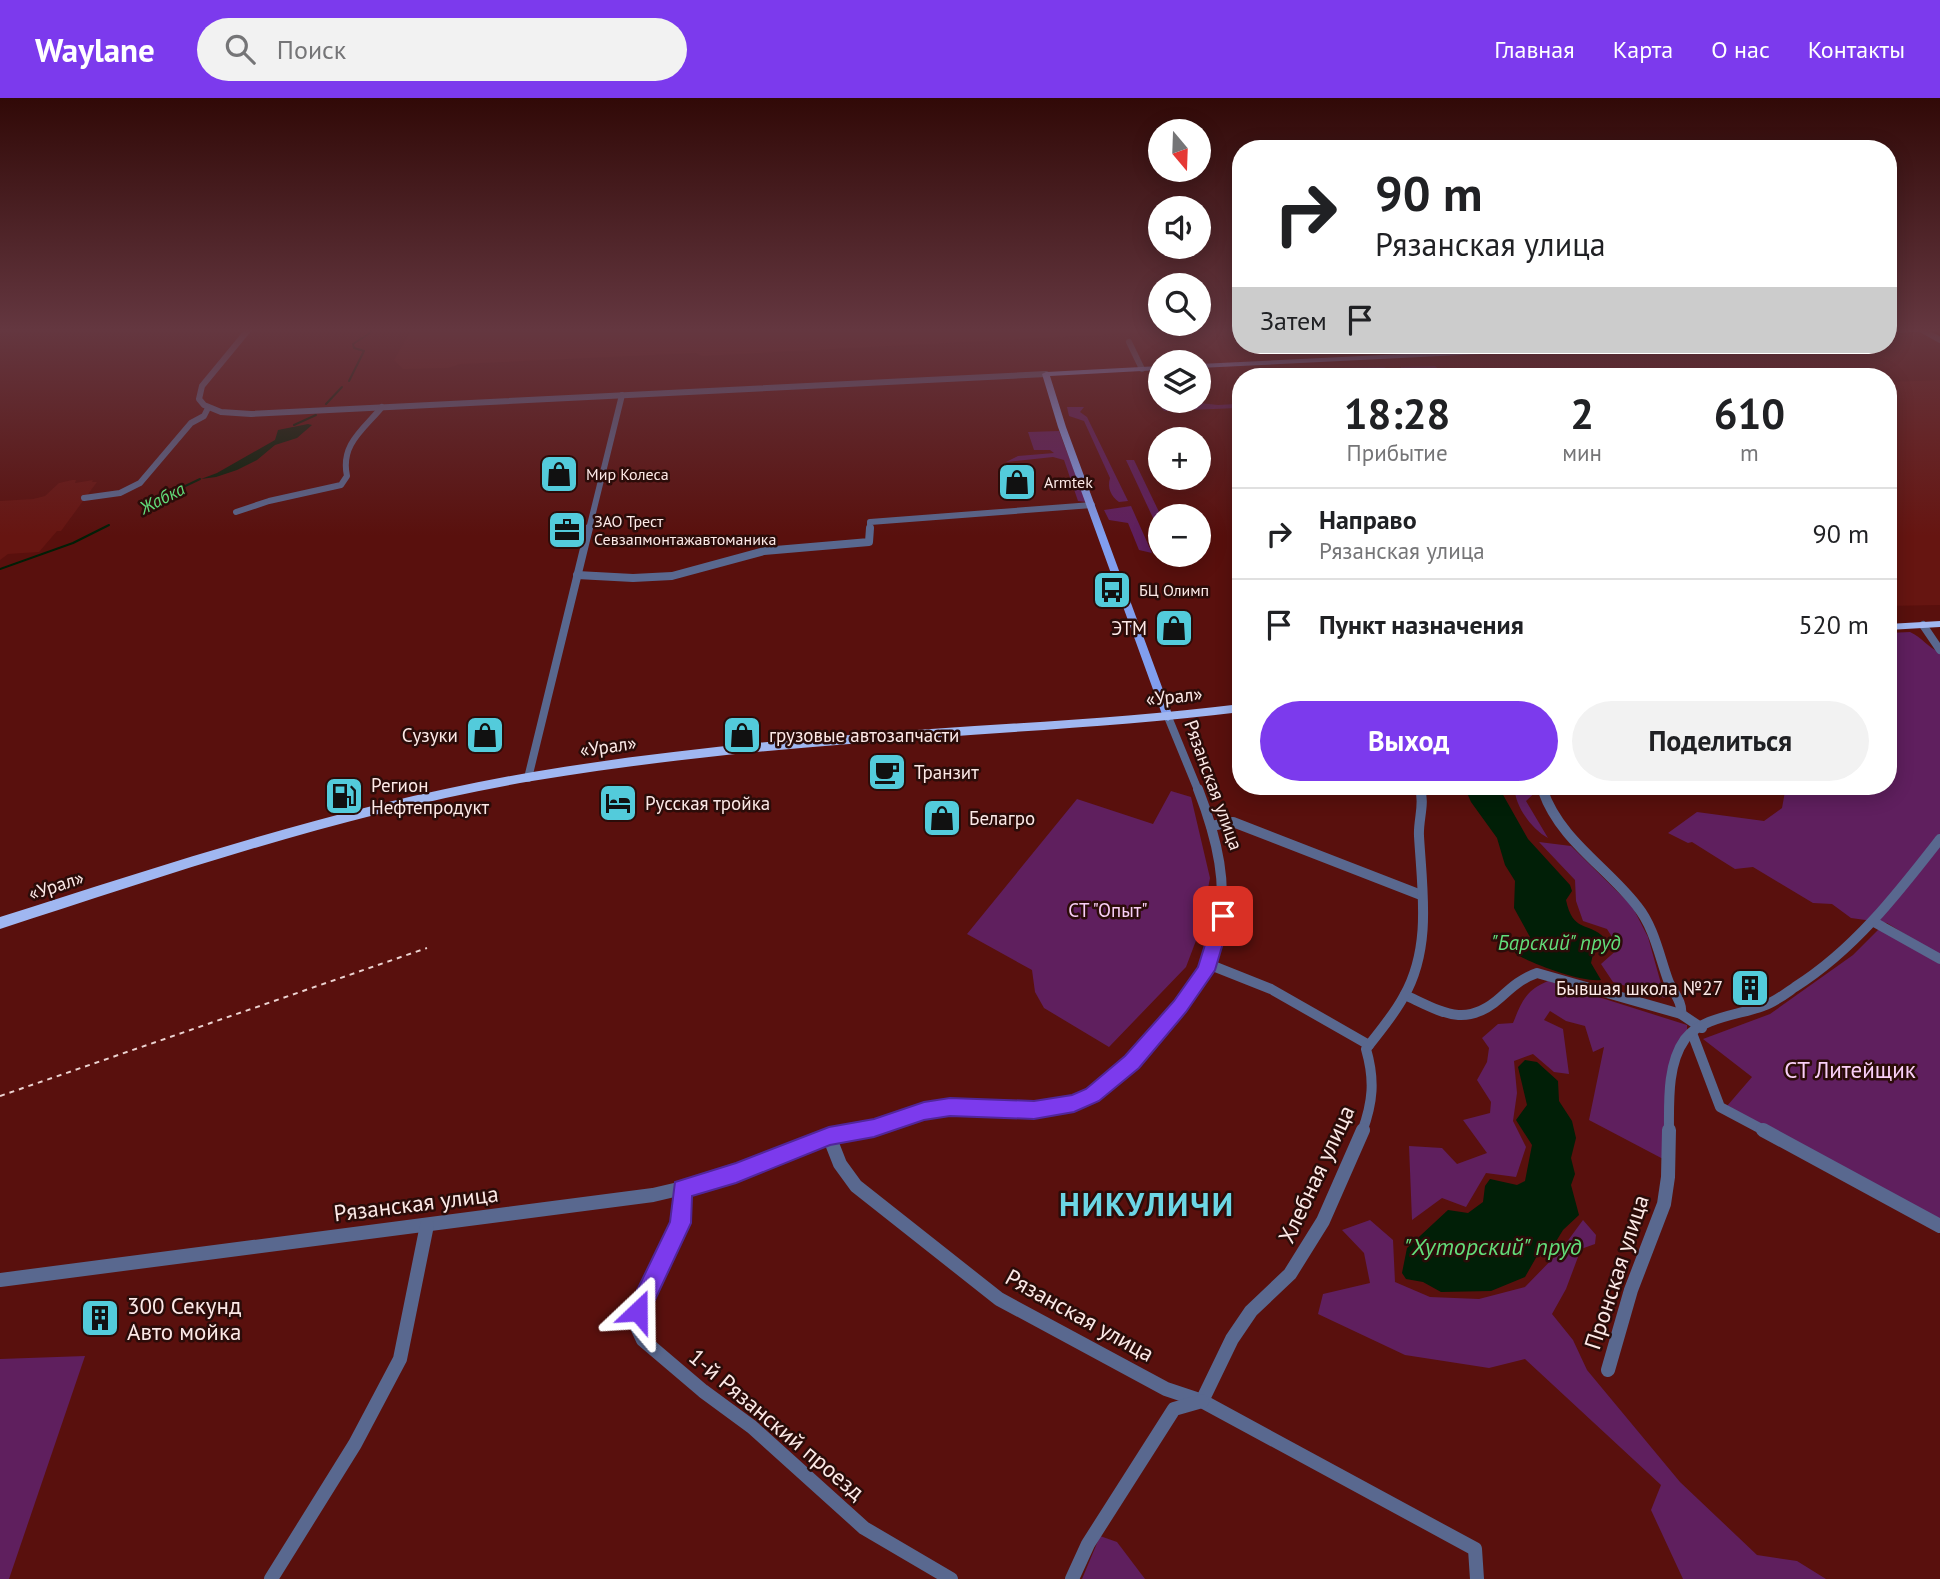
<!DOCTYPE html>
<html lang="ru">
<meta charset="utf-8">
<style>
:root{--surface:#fff;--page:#f2f2f2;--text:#202124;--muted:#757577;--line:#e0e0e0;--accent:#7c3aed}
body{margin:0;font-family:"PT Sans",sans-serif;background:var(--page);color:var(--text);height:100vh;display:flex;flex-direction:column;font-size:26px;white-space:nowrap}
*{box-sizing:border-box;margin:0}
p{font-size:23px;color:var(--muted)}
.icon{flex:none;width:38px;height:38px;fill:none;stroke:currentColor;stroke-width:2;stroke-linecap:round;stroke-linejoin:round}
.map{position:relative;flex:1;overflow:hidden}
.details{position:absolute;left:1232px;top:270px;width:665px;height:427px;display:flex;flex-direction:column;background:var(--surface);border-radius:28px;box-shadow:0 4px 18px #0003}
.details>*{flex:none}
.hud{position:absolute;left:1232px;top:42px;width:665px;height:214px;border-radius:28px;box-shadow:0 4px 18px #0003;background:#fff;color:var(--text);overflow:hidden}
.needle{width:46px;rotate:161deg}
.buttons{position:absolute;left:1148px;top:21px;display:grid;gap:14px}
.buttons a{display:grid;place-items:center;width:63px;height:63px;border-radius:50%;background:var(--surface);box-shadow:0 4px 18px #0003;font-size:35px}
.pin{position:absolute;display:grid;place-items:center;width:60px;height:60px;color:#fff;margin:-30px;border-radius:14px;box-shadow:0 4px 10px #0006}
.me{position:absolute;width:77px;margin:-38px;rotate:23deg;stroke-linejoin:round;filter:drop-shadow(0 0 5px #0008)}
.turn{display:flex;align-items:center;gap:24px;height:147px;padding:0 28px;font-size:32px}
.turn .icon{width:91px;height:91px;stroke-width:2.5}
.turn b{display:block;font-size:49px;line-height:60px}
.then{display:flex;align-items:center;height:66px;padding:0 28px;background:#0003;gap:14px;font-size:26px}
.eta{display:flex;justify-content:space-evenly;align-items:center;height:119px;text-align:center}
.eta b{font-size:42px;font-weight:800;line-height:49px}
.cta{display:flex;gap:14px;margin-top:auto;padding:14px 28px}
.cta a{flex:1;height:80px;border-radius:42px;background:var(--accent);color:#fff;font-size:28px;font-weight:800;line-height:80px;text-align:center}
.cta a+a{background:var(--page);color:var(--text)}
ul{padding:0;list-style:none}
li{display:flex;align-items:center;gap:21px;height:91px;padding:0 28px;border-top:2px solid var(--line)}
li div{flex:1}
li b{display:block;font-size:26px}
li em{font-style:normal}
header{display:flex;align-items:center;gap:42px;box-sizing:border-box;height:98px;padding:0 35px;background:var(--accent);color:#fff}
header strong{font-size:33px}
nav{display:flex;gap:38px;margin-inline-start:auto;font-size:24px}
.search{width:490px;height:63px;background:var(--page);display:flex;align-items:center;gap:18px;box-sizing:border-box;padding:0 24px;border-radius:38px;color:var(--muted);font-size:26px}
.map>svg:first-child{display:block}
</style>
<header>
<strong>Waylane</strong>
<div class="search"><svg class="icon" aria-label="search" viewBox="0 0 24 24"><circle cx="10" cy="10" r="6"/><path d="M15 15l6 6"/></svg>Поиск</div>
<nav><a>Главная</a><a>Карта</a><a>О нас</a><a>Контакты</a></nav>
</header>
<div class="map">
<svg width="1940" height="1481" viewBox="0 0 1940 1481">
<rect width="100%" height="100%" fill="#59100d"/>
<!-- built -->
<g fill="#661511">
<polygon points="412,231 1241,231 1241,247 1497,247 1258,258 1209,231 702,258 696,255 460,266 448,270 403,271 394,262"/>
<polygon points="1940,282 1940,507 1888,508 1888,284"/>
<polygon points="72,382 76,382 75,385 93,382 92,384 97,384 61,433 57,433 39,454 8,456 0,462 0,403 33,401 45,398 59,385"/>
</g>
<!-- green -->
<g fill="#5f1f5e">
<polygon points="1435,268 1446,278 1349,278 1343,270 1384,269 1389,272 1400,272 1401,269"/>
<polygon points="1182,303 1218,307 1236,306 1238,310 1164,313 1157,304 1171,306"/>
<path d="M1067 309H1084L1080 314 1087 319 1128 403 1119 404C1111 398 1107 390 1110 380L1084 323 1069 318Z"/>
<polygon points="1059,333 1086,404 1078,403 1064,362 1053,359 1006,364 1018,358 1054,355 1050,352 1034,352 1028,334"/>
<polygon points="1126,362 1134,362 1161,418 1160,435"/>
<polygon points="1131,408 1152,455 1139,452 1128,425 1109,422 1104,412"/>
<path d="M1910 534C1922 539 1928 550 1940 554V858L1887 825 1851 820 1832 806 1813 805 1753 769 1735 771 1692 744 1688 745 1668 735 1697 714 1764 723 1782 710 1786 688H1888V535Z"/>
<path d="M1515 688H1542L1526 703 1548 740C1532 732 1513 706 1515 688Z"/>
<polygon points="1171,693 1191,699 1210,780 1200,832 1186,869 1109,949 1044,910 1035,894 1032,872 967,836 1077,701 1153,726"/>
<polygon points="1539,744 1571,748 1632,808 1648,839 1665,900 1613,884 1601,866 1619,850 1607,831 1583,823 1576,803 1575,782"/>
<polygon points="1879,831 1940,866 1940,1124 1727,1008 1752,979 1703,941 1770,916 1853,857"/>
<path d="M1548 883 1687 927V932L1674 953 1665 1062 1589 1022 1604 949 1593 954 1585 928 1566 923 1550 913 1544 922 1563 931 1569 976 1554 974 1533 956 1514 963 1517 995 1513 1023 1526 1049 1516 1079 1486 1075 1466 1109 1442 1100 1412 1122 1409 1048 1442 1050 1457 1066 1487 1055 1463 1022 1490 1015 1491 1004 1477 982 1487 964 1489 950 1482 940 1498 926 1513 925C1522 903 1526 892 1548 883Z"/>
<polygon points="1370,1122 1393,1142 1395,1184 1430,1199 1479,1201 1525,1189 1561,1152 1583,1122 1596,1137 1595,1146 1581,1151 1566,1191 1552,1216 1573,1242 1587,1272 1680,1384 1757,1457 1797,1463 1826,1481 1683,1481 1651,1412 1661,1387 1525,1261 1489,1270 1405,1257 1318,1216 1323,1196 1370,1185 1364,1155 1342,1132"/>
<polygon points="85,1258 9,1481 0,1481 0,1261"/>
<polygon points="1100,1438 1117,1444 1145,1481 1082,1481"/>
</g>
<!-- water -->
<g fill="#011f07">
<polygon points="308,326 312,327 297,340 275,347 257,362 237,372 216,379 201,381 217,375 275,342 278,332"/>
<path d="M1464 688H1506L1502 695 1528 741 1570 787 1572 793 1566 802C1573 835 1587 823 1605 840L1606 846 1593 856 1591 865 1601 882C1584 885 1530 866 1515 855L1516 851 1523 849 1530 839 1514 810 1515 783 1505 767 1497 740 1471 704Z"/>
<polygon points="1525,962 1537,964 1558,983 1559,1003 1572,1023 1576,1040 1571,1060 1575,1076 1571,1087 1579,1117 1563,1132 1552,1150 1541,1151 1525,1179 1491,1193 1441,1194 1423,1184 1406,1181 1402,1175 1407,1150 1448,1112 1468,1115 1483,1104 1485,1088 1490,1081 1517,1087 1525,1083 1532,1047 1516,1022 1527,1007 1518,969"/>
</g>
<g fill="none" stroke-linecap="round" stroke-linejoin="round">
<!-- stream -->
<g stroke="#011f07" stroke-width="2">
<polyline points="349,283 364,253 354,250 353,246 370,235 371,231"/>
<polyline points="326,306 342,289"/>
<polyline points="294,327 316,317"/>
<polyline points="158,401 200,381"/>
<polyline points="0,471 73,445 109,427"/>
</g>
<!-- minor-far3 -->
<g stroke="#59688f" stroke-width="6">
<polyline points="249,231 202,288 199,301 204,307 221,314 251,316 1046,276"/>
<polyline points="1922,232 1940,242"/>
<polyline points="1129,244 1142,271"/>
<polyline points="84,400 120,395 140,385 191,325 204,318 208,310"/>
<path d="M236 414 269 403 341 387 347 378C340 346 364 331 382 309"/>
<polyline points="589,431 622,297"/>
<polyline points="870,431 870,424 1092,407"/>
</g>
<!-- minor-far2 -->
<g stroke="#59688f" stroke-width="8">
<polyline points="577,477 633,480 672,478 764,453 869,444 870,430"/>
<polyline points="1923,527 1940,552"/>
<polyline points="1168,619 1198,692"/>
<polyline points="528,680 589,430"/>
<polyline points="1414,688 1421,692"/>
<polyline points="1544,692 1549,688"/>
</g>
<!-- minor-far1 -->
<g stroke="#59688f" stroke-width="10">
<path d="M1546 691 1543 693C1560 742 1607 769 1637 808 1654 829 1659 857 1668 882 1672 893 1683 904 1681 916"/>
<polyline points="1211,728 1233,724 1421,797"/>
<polyline points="1874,824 1940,861"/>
<polyline points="1208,866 1271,891 1369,947"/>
<path d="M1405 897C1442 914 1466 931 1501 899 1512 889 1522 880 1537 875L1681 916 1702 930"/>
<polyline points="1692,935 1720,1009 1767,1034"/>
<path d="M849 1034C882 1030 910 1014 942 1010 985 1005 1031 1021 1074 1006 1104 994 1127 970 1148 947 1229 862 1240 799 1198 691"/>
<path d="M1362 1034C1373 1004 1375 982 1366 951 1379 934 1394 917 1404 898 1432 849 1422 791 1419 738 1418 722 1425 706 1420 691"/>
<path d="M1669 1034C1669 1004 1667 966 1685 941 1702 919 1739 917 1763 908 1775 904 1785 896 1795 889 1854 852 1898 795 1940 741"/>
</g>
<!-- minor -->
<g stroke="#59688f" stroke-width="14">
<polyline points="1763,1032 1940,1128"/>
<polyline points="829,1038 840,1066 856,1088 999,1201 1166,1291 1202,1303 1475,1451 1477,1481"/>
<polyline points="683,1091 680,1125 638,1213 637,1229 643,1242 703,1293 752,1329 864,1430 951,1481"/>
<polyline points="0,1182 653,1097 717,1082 826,1039 863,1032"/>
<polyline points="1608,1272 1631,1192 1664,1106 1668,1079 1669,1032"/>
<polyline points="1202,1303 1232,1241 1251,1213 1290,1176 1323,1123 1363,1032"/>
<polyline points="271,1481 355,1346 400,1261 427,1127"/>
<polyline points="1072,1481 1088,1446 1174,1311 1202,1303"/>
</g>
<!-- major -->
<g fill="#819eef" fill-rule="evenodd">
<polygon points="1888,231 1937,231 1934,233 1888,235"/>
<polygon points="1585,247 1627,247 1623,249 1199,270 1199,266"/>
<polygon points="1160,268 1160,272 1050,278 1066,329 1173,619 1168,623 1163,619 1058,329 1042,276 1046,274"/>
</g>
<!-- highway -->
<g fill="#a0b7f1" fill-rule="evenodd">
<polygon points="1940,523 1940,529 1888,532 1888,526"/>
<path d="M1241 606V614C1138 627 1034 632 930 640 797 649 664 661 532 683 351 714 175 774 0 831V819C175 763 351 705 533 674 664 652 798 640 931 631 1034 624 1138 619 1241 606Z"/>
</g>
<!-- rail -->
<polyline stroke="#ebd2d0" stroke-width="2" stroke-dasharray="5 5" stroke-linecap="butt" points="0,998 427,850"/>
</g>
<!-- sky -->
<linearGradient id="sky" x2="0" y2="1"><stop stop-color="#310907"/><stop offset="0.53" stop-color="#643740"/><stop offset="1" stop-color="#643740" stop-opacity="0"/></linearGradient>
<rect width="1940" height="438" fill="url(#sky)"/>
<!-- route -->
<polygon fill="#7c3aed" stroke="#51269a" stroke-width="2" points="1223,812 1229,814 1231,818 1215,872 1186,914 1139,970 1099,1003 1074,1014 1034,1021 950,1018 924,1022 874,1039 830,1047 736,1085 692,1098 691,1125 646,1221 638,1224 630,1221 627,1213 670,1124 675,1084 736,1065 829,1029 874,1021 924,1004 950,1000 1034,1003 1072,997 1086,991 1125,958 1174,903 1198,869 1214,818 1217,814"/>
<!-- icons -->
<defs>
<symbol id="shop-square" viewBox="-11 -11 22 22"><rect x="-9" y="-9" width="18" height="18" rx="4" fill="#53cbdb" stroke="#2b0c09"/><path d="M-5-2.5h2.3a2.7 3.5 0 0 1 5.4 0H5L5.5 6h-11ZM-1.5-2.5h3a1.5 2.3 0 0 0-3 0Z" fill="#111"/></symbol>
<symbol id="office-square" viewBox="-11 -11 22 22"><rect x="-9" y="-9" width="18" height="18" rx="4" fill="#53cbdb" stroke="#2b0c09"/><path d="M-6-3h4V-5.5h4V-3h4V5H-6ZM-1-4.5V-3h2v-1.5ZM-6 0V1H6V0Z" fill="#111"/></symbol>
<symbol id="bus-square" viewBox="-11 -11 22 22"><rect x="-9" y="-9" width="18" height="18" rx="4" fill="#53cbdb" stroke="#2b0c09"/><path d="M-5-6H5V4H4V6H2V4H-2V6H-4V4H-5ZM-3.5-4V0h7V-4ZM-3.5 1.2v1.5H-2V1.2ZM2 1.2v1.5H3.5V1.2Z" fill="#111"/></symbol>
<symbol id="cafe-square" viewBox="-11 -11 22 22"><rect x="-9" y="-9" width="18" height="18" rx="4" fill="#53cbdb" stroke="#2b0c09"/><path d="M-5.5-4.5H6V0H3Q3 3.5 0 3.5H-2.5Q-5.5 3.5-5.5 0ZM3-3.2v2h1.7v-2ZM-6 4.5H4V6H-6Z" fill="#111"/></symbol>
<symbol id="fuel-square" viewBox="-11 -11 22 22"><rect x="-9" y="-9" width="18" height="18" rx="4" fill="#53cbdb" stroke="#2b0c09"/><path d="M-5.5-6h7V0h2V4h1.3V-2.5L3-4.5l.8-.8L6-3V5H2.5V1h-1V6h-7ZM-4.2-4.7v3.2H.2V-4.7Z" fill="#111"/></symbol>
<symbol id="hotel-square" viewBox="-11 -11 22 22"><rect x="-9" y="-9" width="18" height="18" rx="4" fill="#53cbdb" stroke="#2b0c09"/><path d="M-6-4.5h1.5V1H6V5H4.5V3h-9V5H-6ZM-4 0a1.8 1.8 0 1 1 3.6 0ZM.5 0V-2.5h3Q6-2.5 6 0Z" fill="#111"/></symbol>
<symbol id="building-square" viewBox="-11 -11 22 22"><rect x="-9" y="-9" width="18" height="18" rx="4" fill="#53cbdb" stroke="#2b0c09"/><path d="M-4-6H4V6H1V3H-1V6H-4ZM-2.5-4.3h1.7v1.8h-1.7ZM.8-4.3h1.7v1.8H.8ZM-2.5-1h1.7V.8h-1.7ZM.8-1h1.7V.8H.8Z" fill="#111"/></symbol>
</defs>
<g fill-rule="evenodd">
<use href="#shop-square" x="537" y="354" width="44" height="44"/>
<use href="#shop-square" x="995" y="362" width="44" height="44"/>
<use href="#office-square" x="545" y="410" width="44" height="44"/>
<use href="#bus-square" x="1090" y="470" width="44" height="44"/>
<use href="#shop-square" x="1152" y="508" width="44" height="44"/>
<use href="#shop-square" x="463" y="615" width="44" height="44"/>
<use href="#shop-square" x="720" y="615" width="44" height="44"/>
<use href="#cafe-square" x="865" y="652" width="44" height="44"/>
<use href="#fuel-square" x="322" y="676" width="44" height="44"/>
<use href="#hotel-square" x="596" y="683" width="44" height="44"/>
<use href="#shop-square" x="920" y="698" width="44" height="44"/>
<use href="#building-square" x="1728" y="868" width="44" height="44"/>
<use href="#building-square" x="78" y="1198" width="44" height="44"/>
</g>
<g text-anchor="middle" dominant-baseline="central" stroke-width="5" stroke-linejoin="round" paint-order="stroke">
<!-- far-poi labels -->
<g font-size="16" fill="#fce9e7" stroke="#2b0c09" text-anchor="start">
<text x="586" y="376">Мир Колеса</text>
<text x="1044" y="384">Armtek</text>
<text x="594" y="423">ЗАО Трест<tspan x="594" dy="18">Севзапмонтажавтоманика</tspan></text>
<text x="1139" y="492">БЦ Олимп</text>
</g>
<!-- far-water labels -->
<g font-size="18" font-style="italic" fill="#62dd7a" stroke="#2b0c09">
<text transform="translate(162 400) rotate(-27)">Жабка</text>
</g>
<!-- poi labels -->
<g font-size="19" fill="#fce9e7" stroke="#2b0c09" text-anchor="start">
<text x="1147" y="530" text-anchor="end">ЭТМ</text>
<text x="458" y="637" text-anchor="end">Сузуки</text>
<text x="769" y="637">грузовые автозапчасти</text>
<text x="914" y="674">Транзит</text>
<text x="371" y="687">Регион<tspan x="371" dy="22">Нефтепродукт</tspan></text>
<text x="645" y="705">Русская тройка</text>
<text x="969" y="720">Белагро</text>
<text x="1723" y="890" text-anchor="end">Бывшая школа №27</text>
</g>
<!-- street labels -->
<g font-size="19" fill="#fce9e7" stroke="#2b0c09">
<text transform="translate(1174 598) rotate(-6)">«Урал»</text>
<text transform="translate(608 648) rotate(-8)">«Урал»</text>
<text transform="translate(1214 687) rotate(70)">Рязанская улица</text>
<text transform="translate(56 787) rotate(-18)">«Урал»</text>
</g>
<!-- park labels -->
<g font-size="19" fill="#f9cff7" stroke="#2b0c09">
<text x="1108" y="812">СТ "Опыт"</text>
</g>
<!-- water labels -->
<g font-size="21" font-style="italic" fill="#62dd7a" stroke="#2b0c09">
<text x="1556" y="844">"Барский" пруд</text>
</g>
<!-- near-park labels -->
<g font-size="23" fill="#f9cff7" stroke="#2b0c09">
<text x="1850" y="971">СТ Литейщик</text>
</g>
<!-- near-street labels -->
<g font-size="23" fill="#fce9e7" stroke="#2b0c09">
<text transform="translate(1316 1076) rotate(-65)">Хлебная улица</text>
<text transform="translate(416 1105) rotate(-7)">Рязанская улица</text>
<text transform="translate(1616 1174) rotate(-72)">Пронская улица</text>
<text transform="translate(1080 1217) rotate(29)">Рязанская улица</text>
<text transform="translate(777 1326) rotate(40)">1-й Рязанский проезд</text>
</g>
<!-- near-poi labels -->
<g font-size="23" fill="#fce9e7" stroke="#2b0c09" text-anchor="start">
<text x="127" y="1207">300 Секунд<tspan x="127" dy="26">Авто мойка</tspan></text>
</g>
<!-- near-water labels -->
<g font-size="24" font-style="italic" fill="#62dd7a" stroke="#2b0c09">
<text x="1493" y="1148">"Хуторский" пруд</text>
</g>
<!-- near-district labels -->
<g font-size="32" font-weight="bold" letter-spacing="2" fill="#6cd6e5" stroke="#2b0c09">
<text x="1147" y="1106">НИКУЛИЧИ</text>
</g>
</g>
</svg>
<div class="buttons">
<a><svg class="needle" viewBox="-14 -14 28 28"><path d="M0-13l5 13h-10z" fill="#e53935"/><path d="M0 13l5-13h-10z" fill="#757577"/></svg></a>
<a><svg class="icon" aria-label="sound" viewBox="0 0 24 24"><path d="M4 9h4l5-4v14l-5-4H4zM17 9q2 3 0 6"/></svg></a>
<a><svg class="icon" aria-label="search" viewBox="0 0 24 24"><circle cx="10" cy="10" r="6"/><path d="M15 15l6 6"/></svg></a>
<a><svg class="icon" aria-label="layers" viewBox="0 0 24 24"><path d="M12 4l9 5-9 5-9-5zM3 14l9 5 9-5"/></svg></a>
<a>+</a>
<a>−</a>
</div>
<div class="pin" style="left:1223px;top:818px;background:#d93025"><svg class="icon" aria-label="arrive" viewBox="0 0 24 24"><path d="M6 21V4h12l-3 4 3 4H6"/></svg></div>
<svg class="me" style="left:638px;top:1213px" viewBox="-20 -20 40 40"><path d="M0-17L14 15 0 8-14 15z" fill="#7c3aed" stroke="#fff" stroke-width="4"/></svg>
<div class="hud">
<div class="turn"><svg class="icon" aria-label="right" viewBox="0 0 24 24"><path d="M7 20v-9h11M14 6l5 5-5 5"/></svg><div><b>90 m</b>Рязанская улица</div></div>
<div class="then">Затем<svg class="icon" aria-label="arrive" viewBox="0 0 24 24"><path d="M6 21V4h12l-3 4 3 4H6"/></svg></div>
</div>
<section class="details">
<div class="eta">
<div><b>18:28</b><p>Прибытие</p></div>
<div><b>2</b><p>мин</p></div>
<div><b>610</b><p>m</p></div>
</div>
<ul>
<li><svg class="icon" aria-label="right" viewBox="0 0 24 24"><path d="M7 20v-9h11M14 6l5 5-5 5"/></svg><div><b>Направо</b><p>Рязанская улица</p></div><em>90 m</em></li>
<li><svg class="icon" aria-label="arrive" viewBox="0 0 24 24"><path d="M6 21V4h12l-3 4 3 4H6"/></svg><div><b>Пункт назначения</b></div><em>520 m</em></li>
</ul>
<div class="cta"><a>Выход</a><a>Поделиться</a></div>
</section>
</div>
